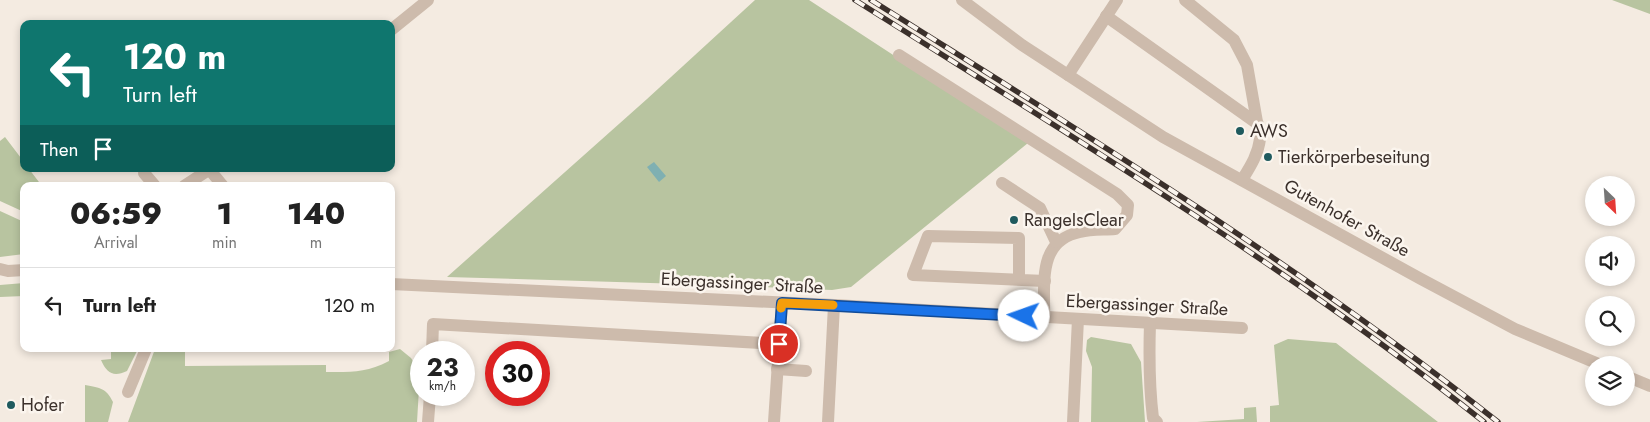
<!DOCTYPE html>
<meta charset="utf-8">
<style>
:root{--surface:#fff;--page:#f6f6f6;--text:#222;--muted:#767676;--line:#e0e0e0}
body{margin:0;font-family:Jost,sans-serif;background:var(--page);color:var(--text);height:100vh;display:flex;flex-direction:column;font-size:19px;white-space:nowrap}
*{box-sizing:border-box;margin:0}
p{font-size:16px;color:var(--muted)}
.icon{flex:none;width:28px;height:28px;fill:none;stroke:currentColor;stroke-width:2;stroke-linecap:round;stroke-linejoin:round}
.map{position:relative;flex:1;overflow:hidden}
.sheet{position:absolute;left:20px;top:182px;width:375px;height:170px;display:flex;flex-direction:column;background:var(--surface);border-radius:10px;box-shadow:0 2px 8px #0003}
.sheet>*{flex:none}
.guide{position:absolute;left:20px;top:20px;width:375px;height:152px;border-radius:10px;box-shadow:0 2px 8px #0003;background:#0f766e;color:#fff;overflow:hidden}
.needle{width:32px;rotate:155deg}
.tools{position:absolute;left:1585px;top:176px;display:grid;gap:10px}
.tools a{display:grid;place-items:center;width:50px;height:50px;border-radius:50%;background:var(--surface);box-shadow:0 2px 8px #0003;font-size:25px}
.speed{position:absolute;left:410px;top:341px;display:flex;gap:10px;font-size:25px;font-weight:700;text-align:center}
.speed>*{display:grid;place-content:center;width:65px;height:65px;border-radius:50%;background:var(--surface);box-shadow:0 2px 8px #0003;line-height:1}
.speed small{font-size:12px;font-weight:400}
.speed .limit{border:8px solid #d22;background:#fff;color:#111}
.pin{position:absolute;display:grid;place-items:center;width:42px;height:42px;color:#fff;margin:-21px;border:2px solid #fff;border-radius:50%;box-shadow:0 1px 5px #0007}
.me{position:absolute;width:55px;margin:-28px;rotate:273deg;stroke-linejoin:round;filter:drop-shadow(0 0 4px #0008)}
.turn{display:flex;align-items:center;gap:18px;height:105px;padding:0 20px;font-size:22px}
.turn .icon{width:65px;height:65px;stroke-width:2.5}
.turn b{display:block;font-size:35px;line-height:42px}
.then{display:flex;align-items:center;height:48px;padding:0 20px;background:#0003;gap:10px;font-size:19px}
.eta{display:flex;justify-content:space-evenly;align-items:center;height:85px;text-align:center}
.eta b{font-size:30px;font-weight:800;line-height:35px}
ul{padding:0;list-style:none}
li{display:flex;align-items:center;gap:15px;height:75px;padding:0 20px;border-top:1px solid var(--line)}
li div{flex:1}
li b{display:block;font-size:19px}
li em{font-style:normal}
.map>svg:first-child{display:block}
</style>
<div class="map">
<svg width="1650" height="422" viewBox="0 0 1650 422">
<rect width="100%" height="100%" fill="#f4ebe1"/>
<!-- green -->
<g fill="#b8c4a0">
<polygon points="755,0 809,0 1028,143 851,287 832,290 717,285 447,277 647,99"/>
<polygon points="1612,0 1650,0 1650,14"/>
<polygon points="5,137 24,162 24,169 29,169 42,186 24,186 24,212 0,201 0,141"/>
<polygon points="0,211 24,222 24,254 0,257"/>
<polygon points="24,283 24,296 0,297 0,285"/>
<polygon points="1091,337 1131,344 1141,362 1145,422 1091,422 1092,367 1086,351 1087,340"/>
<polygon points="1288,339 1336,343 1438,422 1270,422 1270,406 1279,405 1274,345"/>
<path d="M111 349H138L127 371C114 377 107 374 101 360L111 359Z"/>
<path d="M155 349H177L185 351V366L326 365V372C352 372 366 373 389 361V352L400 349 411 358 420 372 417 422H128Z"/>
<path d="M85 385C101 388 106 388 113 402L108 422H85Z"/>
<polygon points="1256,407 1257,422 1197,422 1244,419 1244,408"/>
</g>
<!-- water -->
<polygon fill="#7fb0b2" points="654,162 666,176 659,182 647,167"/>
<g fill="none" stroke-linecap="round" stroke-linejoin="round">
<!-- minor -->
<g stroke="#cdbbac" stroke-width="12">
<polyline points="962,0 1022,45 1163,137 1421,279 1515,329 1601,365"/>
<path d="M1185 0 1234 40 1247 65 1260 139C1258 155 1250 167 1242 180"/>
<polyline points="1106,16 1258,124"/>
<polyline points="391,30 428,0"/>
<path d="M899 55 1117 194 1128 205 1127 215 1115 229C1104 230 1091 229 1080 232 1037 241 1045 283 1044 317"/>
<polyline points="1068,75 1117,0"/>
<polyline points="209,169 223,186"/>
<polyline points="144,173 155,186"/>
<polyline points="1002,183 1040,208 1056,242"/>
<polyline points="184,186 210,169"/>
<polyline points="0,269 8,271 24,270"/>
<polyline points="1019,280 1019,238 928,236 913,275 1045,281"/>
<polyline points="391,284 834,305 1242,328"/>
<path d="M1150 323C1149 355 1149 386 1153 418L1157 422"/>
<polyline points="432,352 433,324 779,344"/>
<polyline points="777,369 806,371"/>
<polyline points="1626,376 1650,386"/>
<polyline points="128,392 146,349"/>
<polyline points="428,422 430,395"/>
<polyline points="774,422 782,303"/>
<polyline points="828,422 834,305"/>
<polyline points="1073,422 1078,319"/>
</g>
<defs>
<g id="rail">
<path d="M855 0C1069 135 1286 265 1484 422"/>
<path d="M871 0C1084 134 1300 265 1498 422"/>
</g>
</defs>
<!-- rail casing -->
<use href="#rail" stroke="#3b302b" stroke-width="5.5"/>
<!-- rail -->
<use href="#rail" stroke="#fbf5ee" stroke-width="4" stroke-dasharray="11" stroke-linecap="butt"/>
</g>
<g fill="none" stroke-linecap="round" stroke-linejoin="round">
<defs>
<polyline id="route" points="779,344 782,303 1024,316"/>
</defs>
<!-- route casing -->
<use href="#route" stroke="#114b97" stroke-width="12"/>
<!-- route -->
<use href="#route" stroke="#1a73e8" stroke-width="9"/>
<!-- slow -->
<polyline stroke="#f59e0b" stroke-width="9" points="781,308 782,303 833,305"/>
</g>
<!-- markers -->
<g fill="#1f5a5e" stroke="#fbf5ee" stroke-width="2">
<circle cx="1240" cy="131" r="5"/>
<circle cx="1268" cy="157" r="5"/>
<circle cx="1014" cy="220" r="5"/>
<circle cx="11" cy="405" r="5"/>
</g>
<g text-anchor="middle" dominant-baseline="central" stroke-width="5" stroke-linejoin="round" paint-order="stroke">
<!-- poi labels -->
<g font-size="18" fill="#3b302b" stroke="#fbf5ee" text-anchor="start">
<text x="1250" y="131">AWS</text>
<text x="1278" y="157">Tierkörperbeseitung</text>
<text x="1024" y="220">RangeIsClear</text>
<text x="21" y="405">Hofer</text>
</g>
<!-- street labels -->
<g font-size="18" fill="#3b302b" stroke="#fbf5ee">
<text transform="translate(1347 218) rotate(29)">Gutenhofer Straße</text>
<text transform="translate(742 283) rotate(3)">Ebergassinger Straße</text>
<text transform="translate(1147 305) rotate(3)">Ebergassinger Straße</text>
</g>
</g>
</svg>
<div class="tools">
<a><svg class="needle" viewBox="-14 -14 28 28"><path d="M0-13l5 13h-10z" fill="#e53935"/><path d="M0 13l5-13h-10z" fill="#767676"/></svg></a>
<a><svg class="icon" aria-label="sound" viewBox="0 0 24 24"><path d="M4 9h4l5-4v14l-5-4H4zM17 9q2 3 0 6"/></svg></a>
<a><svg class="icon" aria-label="search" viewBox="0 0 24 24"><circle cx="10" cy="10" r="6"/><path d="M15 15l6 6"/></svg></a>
<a><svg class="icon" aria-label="layers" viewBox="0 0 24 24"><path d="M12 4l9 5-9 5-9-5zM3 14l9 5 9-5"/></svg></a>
</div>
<div class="speed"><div>23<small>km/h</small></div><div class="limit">30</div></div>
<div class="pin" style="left:779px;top:344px;background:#d93025"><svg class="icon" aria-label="arrive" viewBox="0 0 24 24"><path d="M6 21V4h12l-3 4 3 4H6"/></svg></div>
<svg class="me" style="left:1024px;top:316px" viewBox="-20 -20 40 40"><circle r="19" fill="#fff"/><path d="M0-13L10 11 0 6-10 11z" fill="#1a73e8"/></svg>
<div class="guide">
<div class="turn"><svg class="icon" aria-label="left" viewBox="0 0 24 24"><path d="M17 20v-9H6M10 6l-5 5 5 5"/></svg><div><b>120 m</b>Turn left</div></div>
<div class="then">Then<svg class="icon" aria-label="arrive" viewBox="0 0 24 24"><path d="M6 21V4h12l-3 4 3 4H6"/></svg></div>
</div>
<section class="sheet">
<div class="eta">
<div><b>06:59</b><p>Arrival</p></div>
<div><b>1</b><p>min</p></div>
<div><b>140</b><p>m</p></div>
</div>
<ul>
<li><svg class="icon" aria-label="left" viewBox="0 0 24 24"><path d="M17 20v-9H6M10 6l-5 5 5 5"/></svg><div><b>Turn left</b></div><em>120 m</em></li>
</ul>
</section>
</div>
